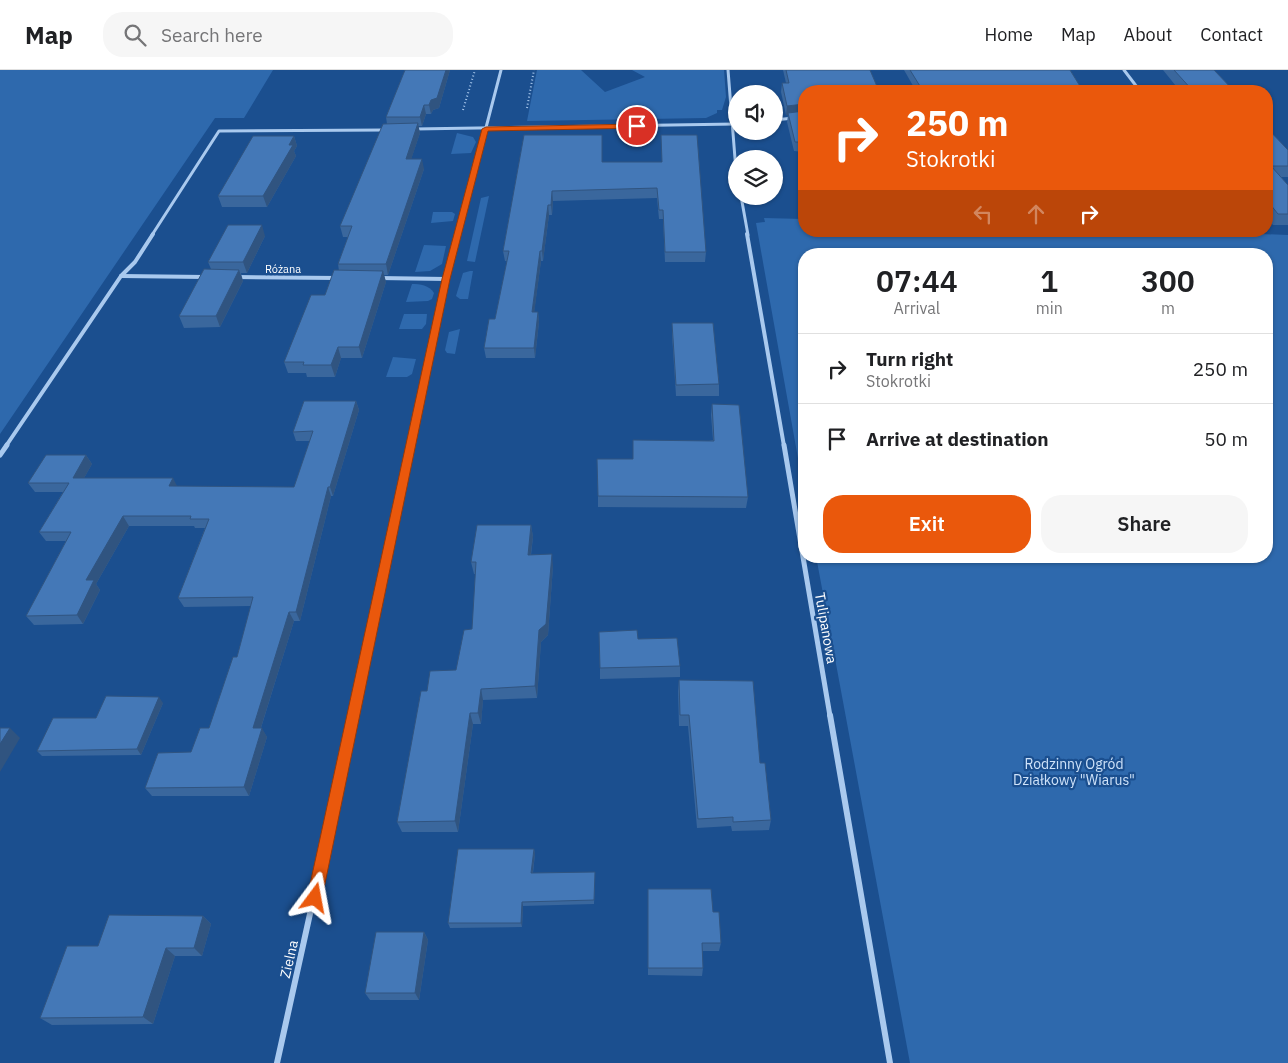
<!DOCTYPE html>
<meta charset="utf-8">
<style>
:root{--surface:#fff;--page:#f6f6f6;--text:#202124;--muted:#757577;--line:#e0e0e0;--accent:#ea580c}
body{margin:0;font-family:"IBM Plex Sans",sans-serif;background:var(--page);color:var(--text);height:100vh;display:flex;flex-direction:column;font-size:19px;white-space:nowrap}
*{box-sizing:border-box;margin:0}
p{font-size:16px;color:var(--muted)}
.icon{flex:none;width:28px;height:28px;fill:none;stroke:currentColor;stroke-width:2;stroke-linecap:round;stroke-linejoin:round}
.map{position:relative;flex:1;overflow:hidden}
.side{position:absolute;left:798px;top:178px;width:475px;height:315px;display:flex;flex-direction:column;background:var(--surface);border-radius:20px;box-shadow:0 1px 4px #0004}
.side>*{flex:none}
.guide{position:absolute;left:798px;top:15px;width:475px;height:152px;border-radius:20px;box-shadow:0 1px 4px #0004;background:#ea580c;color:#fff;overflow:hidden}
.fabs{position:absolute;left:728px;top:15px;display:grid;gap:10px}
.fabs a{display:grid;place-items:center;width:55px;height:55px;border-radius:50%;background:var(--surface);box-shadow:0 1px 4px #0004;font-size:25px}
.pin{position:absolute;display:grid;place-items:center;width:42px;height:42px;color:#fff;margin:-21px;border:2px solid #fff;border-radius:50%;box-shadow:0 1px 5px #0007}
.me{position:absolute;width:55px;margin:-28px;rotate:13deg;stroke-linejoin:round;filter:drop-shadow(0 0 4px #0008)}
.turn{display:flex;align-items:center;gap:18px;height:105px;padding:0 25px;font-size:22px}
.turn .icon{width:65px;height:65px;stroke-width:2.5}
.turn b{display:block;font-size:35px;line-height:42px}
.lanes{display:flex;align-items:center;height:48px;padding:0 25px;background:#0003;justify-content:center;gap:25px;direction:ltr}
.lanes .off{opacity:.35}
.eta{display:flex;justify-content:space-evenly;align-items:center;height:85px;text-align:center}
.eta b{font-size:30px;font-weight:600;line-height:35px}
.action{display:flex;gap:10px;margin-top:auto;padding:10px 25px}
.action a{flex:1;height:58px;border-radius:20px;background:var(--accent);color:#fff;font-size:20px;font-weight:600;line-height:58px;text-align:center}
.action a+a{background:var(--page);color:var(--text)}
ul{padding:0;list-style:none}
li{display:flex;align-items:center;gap:15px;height:70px;padding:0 25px;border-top:1px solid var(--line)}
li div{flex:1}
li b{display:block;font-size:19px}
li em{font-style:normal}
header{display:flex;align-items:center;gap:30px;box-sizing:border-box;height:70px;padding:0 25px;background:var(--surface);border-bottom:1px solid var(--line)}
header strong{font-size:24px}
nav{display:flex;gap:28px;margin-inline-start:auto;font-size:18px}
.search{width:350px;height:45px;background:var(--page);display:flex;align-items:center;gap:12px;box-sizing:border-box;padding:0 18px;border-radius:20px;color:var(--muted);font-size:19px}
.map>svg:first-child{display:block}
</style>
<header>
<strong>Map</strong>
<div class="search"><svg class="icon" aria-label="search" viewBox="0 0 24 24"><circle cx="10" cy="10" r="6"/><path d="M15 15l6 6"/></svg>Search here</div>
<nav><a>Home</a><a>Map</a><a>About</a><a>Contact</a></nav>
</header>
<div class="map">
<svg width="1288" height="993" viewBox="0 0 1288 993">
<rect width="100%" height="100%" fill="#1b4f8f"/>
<!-- green -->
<g fill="#2e69ad">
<polygon points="0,0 273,0 244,48 215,48 0,364"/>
<polygon points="537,0 581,0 605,22 645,7 632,0 724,0 726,27 722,40 717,40 717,43 706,48 527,51"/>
<polygon points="457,63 473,67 476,72 471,83 451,84"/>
<polygon points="489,126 475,192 467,191 481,128"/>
<polygon points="433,142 452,142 455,144 453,151 431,153"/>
<polygon points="764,148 804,149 804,161 1185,161 1288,165 1288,993 910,993 816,486 1266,486 1266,184 804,184 804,422 756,153 765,152"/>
<polygon points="424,175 446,176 442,194 430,201 415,202"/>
<polygon points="470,201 473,201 468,229 460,229 456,226 463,203"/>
<path d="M412 214C420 214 429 215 434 223L432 229 428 231 406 232Z"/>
<polygon points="404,244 427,244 426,254 422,259 399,259"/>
<polygon points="460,259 455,284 447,283 445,280 449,262"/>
<polygon points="393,287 416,289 412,304 407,307 386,307"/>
</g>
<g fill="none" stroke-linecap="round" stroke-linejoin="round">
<!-- path -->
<g stroke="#a9c9ee" stroke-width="2" stroke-dasharray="1 2.5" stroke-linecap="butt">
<polyline points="527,38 534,0"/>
<polyline points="463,40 475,0"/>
</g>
<!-- minor-far3 -->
<g stroke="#a9c9ee" stroke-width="3">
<polyline points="728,0 736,101"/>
<polyline points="1124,0 1140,21"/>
<polyline points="774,50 804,47"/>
<polyline points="414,59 736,54"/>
<polyline points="741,126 748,165"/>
<polyline points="152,165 219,61 386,60"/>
<polyline points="458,165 501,0"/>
</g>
<!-- minor-far2 -->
<g stroke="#a9c9ee" stroke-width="4">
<polyline points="747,164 784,376"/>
<polyline points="121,206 205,207"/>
<polyline points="236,207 338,208"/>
<polyline points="379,208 446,209"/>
<polyline points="6,376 121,206 135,192 153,164"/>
<polyline points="411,376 446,209 458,164"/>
</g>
<!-- minor-far1 -->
<g stroke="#a9c9ee" stroke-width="5">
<polyline points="784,375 830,646"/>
<polyline points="0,385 7,375"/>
<polyline points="354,646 411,375"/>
</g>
<!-- minor -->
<g stroke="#a9c9ee" stroke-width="6">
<polyline points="830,645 890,993"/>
<polyline points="277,993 354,645"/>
</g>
</g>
<!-- wall -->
<g fill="#3a679d">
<polygon points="405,0 450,0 439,38 433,40 431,44 426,44 422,56 418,56 420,63 411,89 424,99 388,205 384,205 386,212 362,288 341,288 335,307 307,307 306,303 288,303 284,292 339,201 338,194 348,167 343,167 340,156 387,54 386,47"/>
<polygon points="783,0 870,0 804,21 804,82 794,81 787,52 788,45 786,45 781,22 782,13 786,13"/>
<polygon points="904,0 1070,0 1083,21 916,21"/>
<polygon points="1163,0 1214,0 1234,21 1180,21"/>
<polygon points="1266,57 1288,80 1288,107 1281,107 1288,115 1288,155 1273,155 1266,147"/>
<polygon points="524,65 602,92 661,92 706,182 705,192 665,192 663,149 659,149 657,128 553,131 552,145 549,145 543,191 541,191 534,242 538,242 539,252 535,288 486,288 484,278 495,249 507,191 505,191 503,181"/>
<polygon points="294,66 297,76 294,81 296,86 267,137 222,137 218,126"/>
<polygon points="265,166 247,203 241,203 243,211 220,257 184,258 179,246 211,199 208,192"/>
<polygon points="672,253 719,314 719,326 676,326 672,265"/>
<polygon points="356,331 359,340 333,426 331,426 300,551 294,551 261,658 267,667 249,726 152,726 145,718 191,682 209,658 237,587 251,536 184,537 178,528 205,458 195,458 194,456 129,456 96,514 100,520 83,554 34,555 26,546 66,471 46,471 39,462 63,422 35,422 28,413 86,385 92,394 84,408 177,416 294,417 310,371 296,371 293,362"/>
<polygon points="712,334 748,427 746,438 598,437 598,426 633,389 713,370 711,345"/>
<polygon points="531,455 533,467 531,485 553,496 548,565 541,572 537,628 483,630 481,654 473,654 458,762 402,762 397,752 427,621 456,600 472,559 476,504 474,504 471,492"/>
<polygon points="638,569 680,596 680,607 600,609 600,598"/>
<polygon points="679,610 760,693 771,750 769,760 732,761 731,756 697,758 688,656 679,656 678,621"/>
<polygon points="163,633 141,685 42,686 37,681"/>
<polygon points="534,779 535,784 533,803 595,806 594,834 523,836 522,857 450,858 448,853"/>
<polygon points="648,819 713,842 721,873 719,881 702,881 703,898 702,906 648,905"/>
<polygon points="203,846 211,854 202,886 175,886 153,954 52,955 40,948 98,876"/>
<polygon points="424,862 428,870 419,930 370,930 365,923"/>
</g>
<!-- shaded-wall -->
<g fill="#305480">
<polygon points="446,0 450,0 439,38 433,40 431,44 429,35"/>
<polygon points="804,34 804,44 788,43 788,45 786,45 787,36"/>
<polygon points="424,35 426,44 422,56 420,47"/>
<polygon points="418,53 420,63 408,99 406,89"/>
<polygon points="294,66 297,76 294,81 296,86 267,137 263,126"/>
<polygon points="422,89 424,99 388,205 386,194"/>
<polygon points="552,121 553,131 552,145 551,135"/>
<polygon points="548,135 549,145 543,191 542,181"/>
<polygon points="262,155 265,166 247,203 243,192"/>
<polygon points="540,181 541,191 533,252 532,242"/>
<polygon points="239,200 243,211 220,257 216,246"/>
<polygon points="383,201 386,212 362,288 359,277"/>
<polygon points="538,242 539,252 535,288 534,278"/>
<polygon points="338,277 341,288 335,307 331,295"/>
<polygon points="356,331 359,340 333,426 330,417"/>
<polygon points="86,385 92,394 79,417 73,408"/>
<polygon points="173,408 178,418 169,416"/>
<polygon points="328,417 331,426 300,551 296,542"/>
<polygon points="123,446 129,456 96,514 100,520 83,554 77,545 86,510"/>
<polygon points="531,455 533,467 529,497 528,485"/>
<polygon points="552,484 553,496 548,565 541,572 537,628 535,616 539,560"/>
<polygon points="289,542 294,551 258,667 253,658"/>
<polygon points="481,619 483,630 481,654 478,643"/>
<polygon points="159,627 163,633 141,685 137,679"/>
<polygon points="470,643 473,654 458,762 455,751"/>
<polygon points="10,658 20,668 0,702 0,674"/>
<polygon points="262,658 267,667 249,726 244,717"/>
<polygon points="534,779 535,784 532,807 531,803"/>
<polygon points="522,832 523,836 522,857 521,853"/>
<polygon points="203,846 211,854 202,886 194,878"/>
<polygon points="424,862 428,870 419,930 415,923"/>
<polygon points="166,878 175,886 153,954 143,947"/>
</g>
<!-- building -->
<g fill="#4478b7" stroke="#305480">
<polygon points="405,0 446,0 437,28 431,30 429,35 424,35 420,47 386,47"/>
<polygon points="786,0 870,0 879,21 804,21 804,34 787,36 782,13 789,13"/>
<polygon points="910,0 1070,0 1083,21 923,21"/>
<polygon points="1174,0 1214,0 1234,21 1193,21"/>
<polygon points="804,41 804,72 795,72 788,43"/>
<polygon points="418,53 406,89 422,89 386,194 338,194 352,156 340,156 383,54"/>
<polygon points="1266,57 1288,80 1288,96 1271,96 1288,115 1288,144 1278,144 1266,129"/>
<polygon points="524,65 602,65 602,92 662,92 661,65 697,65 706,182 665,182 663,140 659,140 657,118 552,121 551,135 548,135 542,181 540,181 532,242 538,242 534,278 484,278 489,249 495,249 509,181 503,181"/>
<polygon points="253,66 294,66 289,75 293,75 263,126 218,126"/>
<polygon points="228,155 262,155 243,192 208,192"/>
<polygon points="204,199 239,200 216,246 179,246"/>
<polygon points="334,200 383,201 359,277 338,277 331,295 303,295 304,292 284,292 311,225 325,225"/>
<polygon points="672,253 713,253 719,314 676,315"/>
<polygon points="304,331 356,331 330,417 328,417 296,542 289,542 253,658 262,658 244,717 145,718 158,683 191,682 200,658 209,658 233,587 237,587 253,527 178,528 209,449 190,449 191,446 123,446 86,510 94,510 77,545 26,546 71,462 39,462 69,413 28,413 46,385 86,385 73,408 173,408 169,416 294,417 313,361 293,362"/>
<polygon points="712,334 739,335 748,427 598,426 597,389 633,389 633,370 714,371"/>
<polygon points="477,455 531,455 528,485 552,484 546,554 539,560 535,616 481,619 478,643 470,643 455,751 397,752 421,621 427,621 430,601 456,600 464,560 472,559 476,492 471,492"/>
<polygon points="637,560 638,569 677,568 680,596 600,598 599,562"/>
<polygon points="679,610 753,611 760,693 765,693 771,750 733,752 733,747 698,749 689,645 680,645"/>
<polygon points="106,626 159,627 137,679 37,681 53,648 96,648"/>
<polygon points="0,658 10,658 0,674"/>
<polygon points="458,779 534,779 531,803 595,802 594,830 522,832 521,853 448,853"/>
<polygon points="648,819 711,819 713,842 719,842 721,873 702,873 703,898 648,898"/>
<polygon points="109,845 203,846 194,878 166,878 143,947 40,948 67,876 98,876"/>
<polygon points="376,862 424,862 415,923 365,923"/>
</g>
<!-- route -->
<polygon fill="#ea580c" stroke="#983908" points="637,54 641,56 640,58 488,61 450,209 322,828 320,833 315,835 309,833 307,828 442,209 482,59 486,57"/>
<g text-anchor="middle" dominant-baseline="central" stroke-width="4.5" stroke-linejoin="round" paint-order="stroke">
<!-- far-street labels -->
<g font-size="11" fill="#fff" stroke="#1b4f8f">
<text x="283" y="199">Różana</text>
</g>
<!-- street labels -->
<g font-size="14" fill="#fff" stroke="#1b4f8f">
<text transform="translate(826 558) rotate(80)">Tulipanowa</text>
<text transform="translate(289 889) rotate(-77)">Zielna</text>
</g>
<!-- park labels -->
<g font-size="14" fill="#cfe3fa" stroke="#1b4f8f">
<text x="1074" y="694">Rodzinny Ogród<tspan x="1074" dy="16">Działkowy "Wiarus"</tspan></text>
</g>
</g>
</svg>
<div class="fabs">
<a><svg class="icon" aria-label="sound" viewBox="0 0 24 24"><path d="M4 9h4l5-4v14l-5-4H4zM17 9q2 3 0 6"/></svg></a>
<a><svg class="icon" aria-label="layers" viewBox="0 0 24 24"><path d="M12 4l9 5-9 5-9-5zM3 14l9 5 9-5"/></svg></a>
</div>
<div class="pin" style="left:637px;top:56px;background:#d93025"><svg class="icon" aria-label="arrive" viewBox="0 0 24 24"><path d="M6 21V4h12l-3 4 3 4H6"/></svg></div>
<svg class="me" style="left:315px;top:828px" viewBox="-20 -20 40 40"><path d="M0-17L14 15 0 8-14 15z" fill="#ea580c" stroke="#fff" stroke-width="4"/></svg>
<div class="guide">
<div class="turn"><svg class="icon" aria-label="right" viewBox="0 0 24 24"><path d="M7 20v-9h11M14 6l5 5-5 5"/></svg><div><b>250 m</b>Stokrotki</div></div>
<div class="lanes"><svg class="icon off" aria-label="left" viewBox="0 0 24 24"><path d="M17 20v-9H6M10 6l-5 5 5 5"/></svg><svg class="icon off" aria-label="ahead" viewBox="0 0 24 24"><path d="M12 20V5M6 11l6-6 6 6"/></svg><svg class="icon" aria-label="right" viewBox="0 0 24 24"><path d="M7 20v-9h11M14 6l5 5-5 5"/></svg></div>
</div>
<section class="side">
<div class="eta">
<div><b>07:44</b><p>Arrival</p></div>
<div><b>1</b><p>min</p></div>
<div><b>300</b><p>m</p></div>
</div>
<ul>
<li><svg class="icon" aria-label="right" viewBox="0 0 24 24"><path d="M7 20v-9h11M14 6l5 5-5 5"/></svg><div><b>Turn right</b><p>Stokrotki</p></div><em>250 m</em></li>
<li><svg class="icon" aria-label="arrive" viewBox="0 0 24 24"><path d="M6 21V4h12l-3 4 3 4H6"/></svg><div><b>Arrive at destination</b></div><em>50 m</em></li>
</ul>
<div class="action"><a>Exit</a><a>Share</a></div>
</section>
</div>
